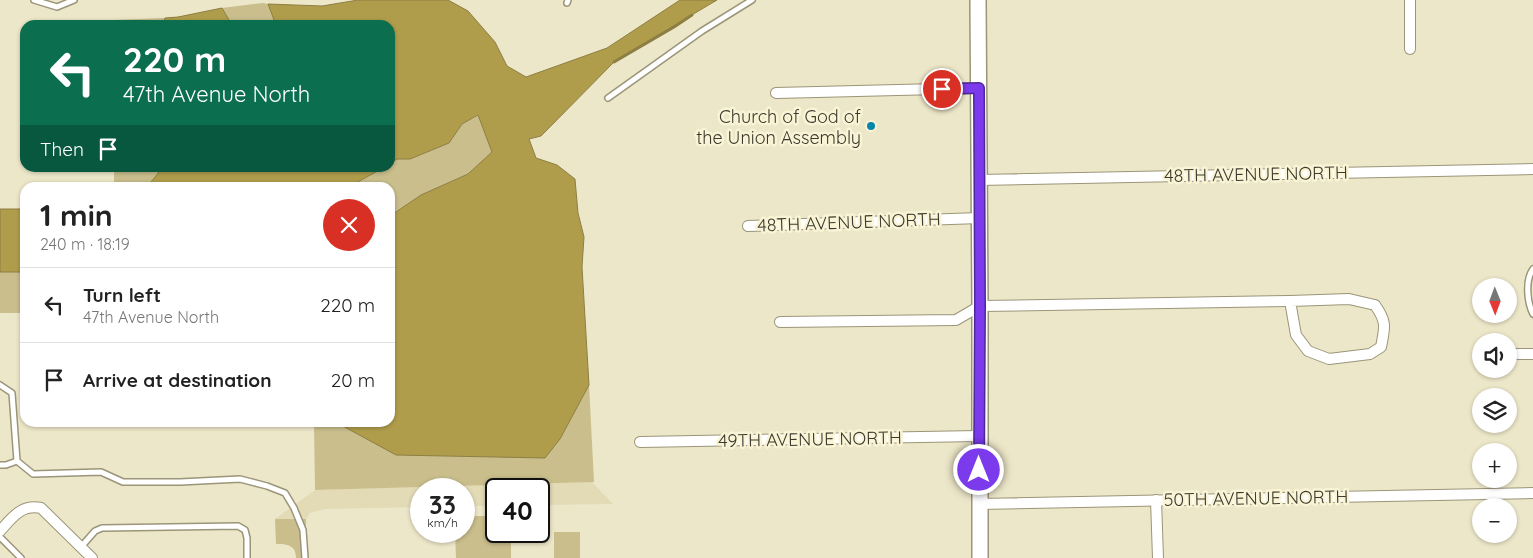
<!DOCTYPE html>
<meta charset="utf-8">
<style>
:root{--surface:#fff;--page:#f2f2f2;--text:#222;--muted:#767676;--line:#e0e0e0}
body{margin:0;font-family:Quicksand,sans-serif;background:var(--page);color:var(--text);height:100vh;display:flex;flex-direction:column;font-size:19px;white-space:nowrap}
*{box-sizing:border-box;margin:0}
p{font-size:16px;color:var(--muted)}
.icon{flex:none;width:28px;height:28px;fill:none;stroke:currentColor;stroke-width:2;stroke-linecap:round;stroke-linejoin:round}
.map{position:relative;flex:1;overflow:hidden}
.panel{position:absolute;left:20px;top:182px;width:375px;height:245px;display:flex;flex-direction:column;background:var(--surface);border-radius:15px;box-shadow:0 1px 4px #0004}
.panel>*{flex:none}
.top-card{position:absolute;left:20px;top:20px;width:375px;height:152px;border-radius:15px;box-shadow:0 1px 4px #0004;background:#0b6e4f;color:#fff;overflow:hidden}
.needle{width:32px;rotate:179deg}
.controls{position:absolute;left:1472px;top:278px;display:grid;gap:10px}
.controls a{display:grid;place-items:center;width:45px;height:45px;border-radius:50%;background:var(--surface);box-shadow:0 1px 4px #0004;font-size:25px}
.speed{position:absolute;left:410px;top:478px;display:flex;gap:10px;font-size:25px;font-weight:700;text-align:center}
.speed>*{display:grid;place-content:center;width:65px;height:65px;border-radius:50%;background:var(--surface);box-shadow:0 1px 4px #0004;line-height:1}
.speed small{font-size:12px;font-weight:400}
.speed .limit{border:2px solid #111;border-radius:8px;background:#fff;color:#111}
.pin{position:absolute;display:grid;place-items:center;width:42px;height:42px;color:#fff;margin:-21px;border:2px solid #fff;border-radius:50%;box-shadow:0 1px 5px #0007}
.me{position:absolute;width:55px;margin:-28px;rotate:0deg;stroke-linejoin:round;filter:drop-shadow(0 0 4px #0008)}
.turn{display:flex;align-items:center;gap:18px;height:105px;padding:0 20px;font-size:22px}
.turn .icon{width:65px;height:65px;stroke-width:2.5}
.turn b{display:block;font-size:35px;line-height:42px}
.then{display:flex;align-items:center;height:48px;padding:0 20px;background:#0003;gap:10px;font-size:19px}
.round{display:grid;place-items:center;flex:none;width:52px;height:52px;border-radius:26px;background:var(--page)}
.summary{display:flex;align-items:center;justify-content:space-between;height:85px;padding:0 20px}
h1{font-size:30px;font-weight:700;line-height:38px}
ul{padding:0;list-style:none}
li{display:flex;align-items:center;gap:15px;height:75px;padding:0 20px;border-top:1px solid var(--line)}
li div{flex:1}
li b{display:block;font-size:19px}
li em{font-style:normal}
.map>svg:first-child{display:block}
</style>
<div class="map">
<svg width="1533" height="558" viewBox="0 0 1533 558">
<rect width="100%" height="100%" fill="#ede7c9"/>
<!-- built -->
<polygon fill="#e3dbb6" points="592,482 613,504 539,505 539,489 496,489 496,506 464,506 464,489 421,489 421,507 325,509 310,513 306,519 275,519 315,490"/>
<!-- green -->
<g fill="#c9be8c">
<polygon points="263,3 268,4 276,25 232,25 222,8"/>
<polygon points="165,18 163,25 112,25 112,20"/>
<polygon points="479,115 492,152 468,174 421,195 390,216 390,188 349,188 383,168 390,168 390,163 397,159 410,159 449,143 462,124"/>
<polygon points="114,168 158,168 159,172 147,187 117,187 114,183"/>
<rect x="0" y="272" width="25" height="41"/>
<polygon points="589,385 594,482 315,490 314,423 340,423 341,425 560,439"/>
<polygon points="464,516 496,516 496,531 511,531 511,558 456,558 455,531 464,531"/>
<path d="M275 519H306V558H296C296 545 287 544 276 544Z"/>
<rect x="554" y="532" width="26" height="26"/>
</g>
<!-- water -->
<g fill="#b09d4c" stroke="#8d7f43">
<polygon points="358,0 448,0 468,11 495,42 507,66 526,77 607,48 680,0 717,0 616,60 541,136 529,139 536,158 557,165 575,179 578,213 584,237 582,267 589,385 560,439 545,458 396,455 341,425 340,423 390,422 390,216 421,195 468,174 492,152 478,115 462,124 449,143 410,159 397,159 390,163 390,25 276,25 268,4 322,6"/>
<polygon points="222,8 232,25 163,25 165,18 178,17"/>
<polygon points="158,168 383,168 349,187 147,187 159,172"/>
<rect x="0" y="209" width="25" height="63"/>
</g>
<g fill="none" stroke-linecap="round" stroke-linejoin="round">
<!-- stream -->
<polyline stroke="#8d7f43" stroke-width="3" points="614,62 674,27 692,15"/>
<defs>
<g id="lane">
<polyline points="34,0 57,7 74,0"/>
<polyline points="567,3 568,0"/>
<polyline points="608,98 702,31 752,0"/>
<path d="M1533 269C1525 280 1527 302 1533 314"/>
<polyline points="0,385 12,393 17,461 33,474 101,472 123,482 180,482 240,479 267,486 285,493 294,508 303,530 305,558"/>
<polyline points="0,465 6,465 17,461"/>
<polyline points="0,537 21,558"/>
<polyline points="81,547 95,531 102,528 238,526 245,530 247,538 247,558"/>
</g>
<g id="street">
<polyline points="1410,0 1410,49"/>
<polyline points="776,93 979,88"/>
<polyline points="979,180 1533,169"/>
<polyline points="748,226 980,218"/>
<path d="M1349 299 1375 305C1387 322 1385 327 1381 347L1370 354 1329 359 1308 351 1296 335 1290 301Z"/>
<polyline points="780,322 956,320 980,306 1290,301"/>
<polyline points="1509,354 1533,354"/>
<polyline points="640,442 979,436"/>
<polyline points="1156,500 1158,558"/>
<polyline points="979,504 1533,493"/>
<path d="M0 531C12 518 21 504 41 508L92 558"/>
</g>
<polyline id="secondary" points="978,0 980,306 980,558"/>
</defs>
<!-- lane casing -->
<use href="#lane" stroke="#9b9579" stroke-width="8"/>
<!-- street casing -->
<use href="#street" stroke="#9b9579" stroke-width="12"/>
<!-- secondary casing -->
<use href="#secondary" stroke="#9b9579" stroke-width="18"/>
<!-- lane -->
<use href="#lane" stroke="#fff" stroke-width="5"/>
<!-- street -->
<use href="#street" stroke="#fff" stroke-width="10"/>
<!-- secondary -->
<use href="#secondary" stroke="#fff" stroke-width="15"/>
</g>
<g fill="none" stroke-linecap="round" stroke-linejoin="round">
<defs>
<polyline id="route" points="942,89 979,88 980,306 979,470"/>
</defs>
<!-- route casing -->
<use href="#route" stroke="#51269a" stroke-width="12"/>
<!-- route -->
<use href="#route" stroke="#7c3aed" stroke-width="9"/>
</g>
<!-- markers -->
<circle fill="#0487a9" stroke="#faf4d6" stroke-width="2" cx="871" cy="126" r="5"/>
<g text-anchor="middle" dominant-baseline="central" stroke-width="5" stroke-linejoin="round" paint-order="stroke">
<!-- poi labels -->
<g font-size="18" fill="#3c392e" stroke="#faf4d6" text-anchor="end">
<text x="861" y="116">Church of God of<tspan x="861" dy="21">the Union Assembly</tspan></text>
</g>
<!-- street labels -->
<g font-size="18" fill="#3c392e" stroke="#faf4d6">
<text transform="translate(1256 174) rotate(-1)">48TH AVENUE NORTH</text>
<text transform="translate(849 222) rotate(-2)">48TH AVENUE NORTH</text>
<text transform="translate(810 439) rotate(-1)">49TH AVENUE NORTH</text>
<text transform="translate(1256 498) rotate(-1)">50TH AVENUE NORTH</text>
</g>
</g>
</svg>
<div class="controls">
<a><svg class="needle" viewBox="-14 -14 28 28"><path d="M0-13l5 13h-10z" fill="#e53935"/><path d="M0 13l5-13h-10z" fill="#767676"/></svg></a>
<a><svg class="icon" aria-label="sound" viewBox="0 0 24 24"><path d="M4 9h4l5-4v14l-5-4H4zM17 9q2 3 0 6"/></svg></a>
<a><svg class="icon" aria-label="layers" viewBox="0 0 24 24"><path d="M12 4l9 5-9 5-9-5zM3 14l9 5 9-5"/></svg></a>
<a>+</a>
<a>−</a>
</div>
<div class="speed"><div>33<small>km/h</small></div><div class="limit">40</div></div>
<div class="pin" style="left:942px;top:89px;background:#d93025"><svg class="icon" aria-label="arrive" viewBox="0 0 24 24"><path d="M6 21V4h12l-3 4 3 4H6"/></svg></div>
<svg class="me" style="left:979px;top:470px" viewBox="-20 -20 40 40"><circle r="17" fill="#7c3aed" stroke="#fff" stroke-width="3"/><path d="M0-11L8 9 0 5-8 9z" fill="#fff"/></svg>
<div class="top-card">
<div class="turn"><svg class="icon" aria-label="left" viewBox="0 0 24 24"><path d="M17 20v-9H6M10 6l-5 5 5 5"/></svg><div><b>220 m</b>47th Avenue North</div></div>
<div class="then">Then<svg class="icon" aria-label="arrive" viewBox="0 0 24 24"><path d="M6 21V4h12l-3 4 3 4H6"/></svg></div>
</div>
<section class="panel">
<div class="summary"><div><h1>1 min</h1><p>240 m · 18:19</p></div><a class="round" style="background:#d93025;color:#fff"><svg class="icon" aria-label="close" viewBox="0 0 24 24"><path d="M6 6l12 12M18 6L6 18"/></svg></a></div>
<ul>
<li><svg class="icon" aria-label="left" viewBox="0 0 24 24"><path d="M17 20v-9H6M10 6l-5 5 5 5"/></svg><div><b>Turn left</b><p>47th Avenue North</p></div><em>220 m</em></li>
<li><svg class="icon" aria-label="arrive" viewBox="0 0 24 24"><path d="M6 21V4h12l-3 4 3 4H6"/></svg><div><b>Arrive at destination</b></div><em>20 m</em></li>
</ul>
</section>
</div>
